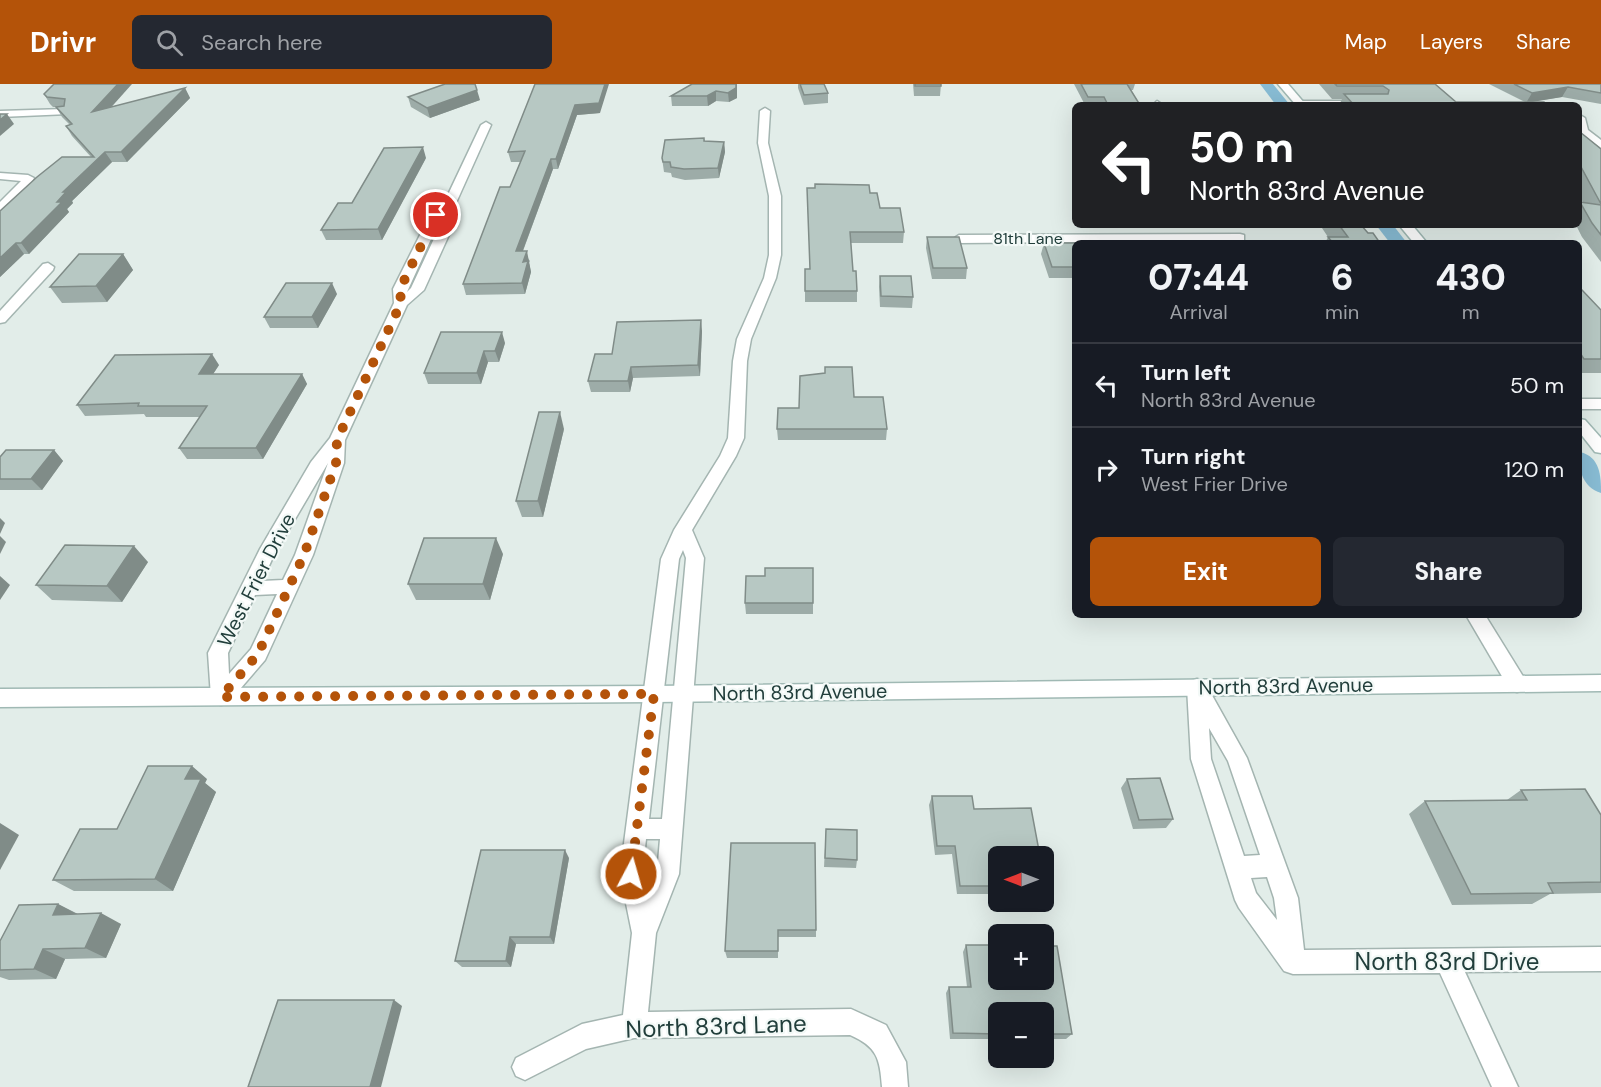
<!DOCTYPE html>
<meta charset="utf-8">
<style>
:root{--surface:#171b24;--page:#242831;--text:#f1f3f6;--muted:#9ea1a6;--line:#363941;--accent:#b45309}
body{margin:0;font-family:"DM Sans",sans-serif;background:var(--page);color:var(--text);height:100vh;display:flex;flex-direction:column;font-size:22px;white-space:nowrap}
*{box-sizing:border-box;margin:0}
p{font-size:20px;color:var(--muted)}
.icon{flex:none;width:33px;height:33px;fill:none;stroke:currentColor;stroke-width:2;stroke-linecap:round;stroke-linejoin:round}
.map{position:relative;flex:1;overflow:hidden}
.panel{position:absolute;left:1072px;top:156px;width:510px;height:378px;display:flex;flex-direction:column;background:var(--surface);border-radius:9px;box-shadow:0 6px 24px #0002}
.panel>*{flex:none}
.top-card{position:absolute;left:1072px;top:18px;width:510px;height:126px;border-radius:9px;box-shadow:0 6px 24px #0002;background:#202124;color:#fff;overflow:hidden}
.needle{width:39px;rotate:270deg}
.controls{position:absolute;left:988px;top:762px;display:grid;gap:12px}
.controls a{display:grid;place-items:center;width:66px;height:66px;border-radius:9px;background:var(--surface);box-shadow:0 6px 24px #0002;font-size:30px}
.pin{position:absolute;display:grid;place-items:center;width:51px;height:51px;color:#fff;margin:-26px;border:3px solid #fff;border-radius:50%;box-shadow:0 2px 6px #0007}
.me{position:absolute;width:66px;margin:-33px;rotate:6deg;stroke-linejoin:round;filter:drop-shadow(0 0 4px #0008)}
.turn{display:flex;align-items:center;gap:21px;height:126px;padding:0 18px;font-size:27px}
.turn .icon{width:78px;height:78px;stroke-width:2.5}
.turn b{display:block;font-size:42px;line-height:51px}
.eta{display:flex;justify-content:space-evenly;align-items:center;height:102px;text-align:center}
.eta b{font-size:36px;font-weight:800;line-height:42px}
.action{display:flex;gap:12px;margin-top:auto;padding:12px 18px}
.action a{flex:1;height:69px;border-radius:9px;background:var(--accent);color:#fff;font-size:24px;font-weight:800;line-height:69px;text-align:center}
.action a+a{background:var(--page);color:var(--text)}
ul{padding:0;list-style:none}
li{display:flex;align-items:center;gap:18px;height:84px;padding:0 18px;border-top:2px solid var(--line)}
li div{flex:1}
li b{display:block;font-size:22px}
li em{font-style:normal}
header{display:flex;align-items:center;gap:36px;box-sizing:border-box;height:84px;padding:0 30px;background:var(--accent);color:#fff}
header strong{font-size:28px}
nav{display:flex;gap:33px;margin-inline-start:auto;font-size:21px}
.search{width:420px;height:54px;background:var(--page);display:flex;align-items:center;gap:15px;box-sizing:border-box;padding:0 21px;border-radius:9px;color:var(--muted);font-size:22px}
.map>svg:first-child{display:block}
</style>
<header>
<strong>Drivr</strong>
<div class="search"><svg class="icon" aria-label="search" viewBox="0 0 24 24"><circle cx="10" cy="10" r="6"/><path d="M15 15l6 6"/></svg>Search here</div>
<nav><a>Map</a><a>Layers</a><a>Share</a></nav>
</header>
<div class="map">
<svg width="1601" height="1003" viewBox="0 0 1601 1003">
<rect width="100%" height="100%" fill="#e2ede9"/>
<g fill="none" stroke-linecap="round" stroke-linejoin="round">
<!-- canal -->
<g fill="#88bcd4" fill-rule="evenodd">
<polygon points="1260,0 1273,0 1290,21 1276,21"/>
<polygon points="1376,141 1393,141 1407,159 1390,159"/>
<path d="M1580 368C1600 373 1601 391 1601 409 1582 403 1578 385 1580 368Z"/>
</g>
<defs>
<g id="street">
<polygon points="1157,17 1163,21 1153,21"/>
<polygon points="1300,17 1363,17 1368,20 1296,21"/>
<path d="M765 24 770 27 768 59 781 112V171L776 194 751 255 747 277 744 354 736 372 692 446 704 474 679 790 656 849 648 928 851 925 886 941 906 978 908 1003H882C880 974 877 963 850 951L634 954 586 965 525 996 516 992 512 983 516 974 582 940 623 931 632 849 620 790 661 475 674 446 720 372 728 354 733 277 737 255 764 194 769 171V112L758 59 760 27ZM683 466 686 474 662 735H649L679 475ZM646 755H660L657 790 647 812 642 790Z"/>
<polygon points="65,25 69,26 69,30 0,33 0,27"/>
<polygon points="1580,31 1585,34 1588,46 1601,56 1601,64 1580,49"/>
<path d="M486 38 491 41 456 119 458 131 424 206 407 221 345 356 344 379 313 471 265 576 228 619 221 621 214 619 211 613 208 569 260 465 311 378 330 354 394 219 393 205 430 131 445 117 481 41ZM446 129 411 204 407 208 441 133ZM328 379 295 471 283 496 262 497 274 471ZM277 510 251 565 229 590 228 569 255 511Z"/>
<polygon points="0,89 28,91 34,94 29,103 4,126 0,128 0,118 21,97 0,95"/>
<polygon points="1240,150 1244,151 1244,157 959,159 953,155 959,151"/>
<polygon points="48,179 54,183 53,186 5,238 0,239 0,227 43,180"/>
<rect x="1580" y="315" width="21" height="10"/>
<polygon points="1466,531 1485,531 1524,594 1527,600 1524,606 1517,608 1510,606"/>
<path d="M1197 595 1204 597 1247 674 1298 814 1304 866 1601 863V887L1465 888 1518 1003H1492L1440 889 1293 890 1284 887 1239 824 1235 816 1191 675 1187 603 1190 597ZM1209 644 1228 677 1260 771 1244 772 1211 675ZM1267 793 1274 814 1277 836 1256 809 1251 794Z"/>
</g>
<g id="secondary">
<polygon points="1278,0 1288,0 1306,21 1296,21"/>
<polygon points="1399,141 1412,141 1427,159 1414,159"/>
<polygon points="1580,335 1585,336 1601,354 1601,369 1595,368 1580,349"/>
<polygon points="1601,591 1601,607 654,618 0,623 0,605 654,602"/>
</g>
</defs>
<!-- street casing -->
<use href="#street" stroke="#a4b5b1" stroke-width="3"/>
<!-- secondary casing -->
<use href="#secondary" stroke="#a0b9b4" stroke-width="3"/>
<!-- street -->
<use href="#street" fill="#fff" fill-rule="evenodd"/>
<!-- secondary -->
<use href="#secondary" fill="#fff" fill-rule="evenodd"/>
</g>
<!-- wall -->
<g fill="#9daca8">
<polygon points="535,0 600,29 577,31 558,85 553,85 523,167 530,177 529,179 531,188 525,210 466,211 463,200 510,103 521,78 511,78 508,68"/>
<polygon points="737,0 737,14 729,18 716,17 708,22 672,22 671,12"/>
<polygon points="798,0 824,0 828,9 828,19 804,21 798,4"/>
<polygon points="913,0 941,0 940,12 914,12"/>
<polygon points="1074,0 1135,0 1133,6 1131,6 1140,21 1085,21"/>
<polygon points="1319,0 1435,0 1456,18 1525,18 1489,0 1601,0 1601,20 1562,13 1529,18 1547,21 1339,21 1342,15 1332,15"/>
<polygon points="185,4 190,14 127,78 112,78 72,117 73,119 67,125 69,128 29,170 24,170 0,193 0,127 91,73 72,52 66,42 70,41 62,33 56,23 53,23 50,20 44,10 111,23"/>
<polygon points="408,13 480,16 430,34 411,23"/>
<polygon points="1580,48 1601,65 1601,178 1582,153 1576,141 1580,141 1580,118 1583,119 1580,111"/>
<polygon points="704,54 705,57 724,58 725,68 719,94 685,96 672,93 671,89 664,88 662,74"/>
<polygon points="426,74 382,156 326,156 321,146 352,119"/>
<polygon points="807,104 870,109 880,124 904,148 903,159 851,159 853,187 857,207 857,218 805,218 805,185 810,185"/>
<polygon points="1165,141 1193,141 1192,142 1165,142"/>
<polygon points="1320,141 1361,141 1368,149 1380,159 1325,159 1328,153"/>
<polygon points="927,153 967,184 966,195 932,195 926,164"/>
<polygon points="1044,159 1076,162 1076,194 1049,194 1041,170"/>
<polygon points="123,170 133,186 107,218 62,219 50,203"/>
<polygon points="880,192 913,213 912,224 880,223 879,203"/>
<polygon points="1580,206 1601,226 1601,289 1580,289"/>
<polygon points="337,210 318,244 270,244 264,233"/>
<polygon points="702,247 700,292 633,294 630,308 591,308 588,297 612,270"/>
<polygon points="505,259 499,278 488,278 481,300 428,300 424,289"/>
<polygon points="219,281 213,290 302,290 307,300 263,375 187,375 179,364 200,333 146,333 144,330 85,332 77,321"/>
<polygon points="854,313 887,345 886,356 778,356 777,345 799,324"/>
<polygon points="564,345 543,433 522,433 516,417"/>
<polygon points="54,366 63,377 42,406 0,406 0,373"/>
<polygon points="503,470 490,516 416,516 408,500"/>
<polygon points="148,478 122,518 52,516 36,501"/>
<polygon points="813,484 813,530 746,530 745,519"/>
<polygon points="207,695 205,699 216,708 173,807 74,807 53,796 117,745"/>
<polygon points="1127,695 1173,735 1166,744 1133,745 1121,704"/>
<polygon points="1521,706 1601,731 1601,809 1550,810 1532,820 1452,821 1409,730 1425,717 1507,716"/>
<polygon points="932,712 974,725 999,772 999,810 957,810 952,770 935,771 929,721"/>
<polygon points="826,745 857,776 856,784 824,783"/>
<polygon points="731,759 816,846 816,853 778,853 778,874 727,874 725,867"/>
<polygon points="569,774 554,860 516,860 511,883 462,883 455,877"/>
<polygon points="58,820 78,830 121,840 106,874 65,875 56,895 9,896 0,893 0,857"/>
<polygon points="966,861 1072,950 1066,955 1044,955 1044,928 999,928 999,955 950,955 946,909 949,903 967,903 963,868"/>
</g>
<!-- shaded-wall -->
<g fill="#808c88">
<polygon points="118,0 132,0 98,38 92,28"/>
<polygon points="605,0 609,0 600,29 577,31 558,85 556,75 575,21"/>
<polygon points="736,0 737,0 737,14 729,18 728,9"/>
<polygon points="1568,3 1562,13 1526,19 1532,9"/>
<polygon points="185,4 190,14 127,78 121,68"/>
<polygon points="477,6 480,16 430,34 427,24"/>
<polygon points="716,7 716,17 708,22 707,12"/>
<polygon points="7,30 14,40 0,52 0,36"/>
<polygon points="724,58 725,68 719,94 718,84"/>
<polygon points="423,63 426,74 382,156 378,145"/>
<polygon points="105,68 112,78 72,117 73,119 67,125 69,128 29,170 21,159 57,118 63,108"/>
<polygon points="551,75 553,85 519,177 516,167"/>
<polygon points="16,159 24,170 0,193 0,174"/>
<polygon points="527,167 531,188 525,210 522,199 523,178"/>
<polygon points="123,170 133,186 107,218 96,202"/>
<polygon points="332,199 337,210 318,244 312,233"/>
<polygon points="701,236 702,247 700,292 698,281"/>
<polygon points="502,248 505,259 499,278 495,267"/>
<polygon points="484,267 488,278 481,300 477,289"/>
<polygon points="212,270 219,281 206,301 199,290"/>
<polygon points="631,283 633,294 630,308 628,297"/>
<polygon points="302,290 307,300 263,375 256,364"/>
<polygon points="560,328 564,345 543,433 538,417"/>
<polygon points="54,366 63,377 42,406 31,395"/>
<polygon points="0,434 5,439 0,450"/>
<polygon points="0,452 6,458 0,470"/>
<polygon points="496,454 503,470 490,516 483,500"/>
<polygon points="134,462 148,478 122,518 107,502"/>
<polygon points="0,492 10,501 0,516"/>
<polygon points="192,682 207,695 205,699 216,708 173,807 155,795 185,695"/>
<polygon points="0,739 19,751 0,786"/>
<polygon points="565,766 569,774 554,860 550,853"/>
<polygon points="58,820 79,831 53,831"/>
<polygon points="101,829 121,840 106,874 85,864"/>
<polygon points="510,853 516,860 511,883 506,877"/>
<polygon points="43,865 65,875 56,895 34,885"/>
<polygon points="394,916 402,922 381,1003 370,1003"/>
</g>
<!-- building -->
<g fill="#b7c8c3" stroke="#808c88" stroke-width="1.5">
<polygon points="54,0 118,0 92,28 185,4 121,68 105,68 63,108 66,108 57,118 62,118 21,159 16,159 0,174 0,127 37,93 62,73 94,73 66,42 72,40 56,23 64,22 65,15 47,13 44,10"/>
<polygon points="445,0 475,0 477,6 427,24 408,13"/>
<polygon points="535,0 605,0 599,19 575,21 556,75 551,75 516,167 527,167 523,178 528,177 522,199 463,200 500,103 510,103 525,67 508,68"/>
<polygon points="692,0 736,0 736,4 728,9 716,7 707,12 671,12"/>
<polygon points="800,0 824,0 828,9 804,11"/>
<rect x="915" y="0" width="26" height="2"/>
<polygon points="1081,0 1127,0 1140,21 1108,21 1104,13 1088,13"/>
<polygon points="1335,0 1435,0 1456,18 1544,18 1547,21 1354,21 1344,10 1388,10 1389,6 1383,2 1337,2"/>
<polygon points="1514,0 1601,0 1601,9 1568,3 1532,9"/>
<polygon points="0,30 7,30 0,36"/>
<polygon points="1580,48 1601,65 1601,120 1580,81"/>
<polygon points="704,54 704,57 724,58 718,84 684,85 671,83 670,78 663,78 662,74 665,56"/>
<polygon points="423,63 378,145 321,146 338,119 352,119 384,64"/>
<polygon points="815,100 869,101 870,109 877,109 880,124 900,124 904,148 850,148 853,187 856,187 857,207 805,207 805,185 810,185 807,104 815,104"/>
<polygon points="1580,118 1601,121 1601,151 1592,139"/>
<polygon points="1339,141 1361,141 1368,149 1373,149 1380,159 1333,159 1328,153 1348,153"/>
<polygon points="927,153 959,153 967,184 933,184"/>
<polygon points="1044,159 1075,159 1076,162 1076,183 1052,183"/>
<polygon points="79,170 123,170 96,202 50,203"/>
<polygon points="880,192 911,192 913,213 881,212"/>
<polygon points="286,199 332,199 312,233 264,233"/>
<polygon points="1580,206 1582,206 1601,226 1601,275 1584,275 1580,269"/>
<polygon points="701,236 698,281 631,283 628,297 588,297 595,270 612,270 617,238"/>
<polygon points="441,248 502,248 495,267 484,267 477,289 424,289"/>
<polygon points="212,270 199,290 302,290 256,364 179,364 207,322 138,322 139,319 77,321 115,271"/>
<polygon points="825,283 852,283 854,313 883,313 887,345 777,345 778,324 799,324 800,292 825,289"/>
<polygon points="539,328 560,328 538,417 516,417"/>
<polygon points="6,366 54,366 31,395 0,395 0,373"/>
<polygon points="424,454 496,454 483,500 408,500"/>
<polygon points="65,461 134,462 107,502 36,501"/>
<polygon points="765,484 813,484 813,519 745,519 746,492 765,492"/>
<polygon points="148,682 192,682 185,695 201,695 155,795 53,796 80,745 117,745"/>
<polygon points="1160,694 1173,735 1139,736 1127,695"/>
<polygon points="1585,705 1601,731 1601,798 1548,799 1553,809 1471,810 1425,717 1527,716 1521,706"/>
<polygon points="932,712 972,712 974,725 1031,724 1040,772 999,772 999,802 960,802 955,762 937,762"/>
<polygon points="826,745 857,746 857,776 825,774"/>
<polygon points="731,759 815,759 816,846 778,846 778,867 725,867"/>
<polygon points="481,766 565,766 550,853 510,853 506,877 455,877"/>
<polygon points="58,820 53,831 101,829 85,864 43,865 34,885 0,886 0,857 19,821"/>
<polygon points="966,861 999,861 999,896 1044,896 1044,862 1057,862 1072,950 1044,950 1044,928 999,928 999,950 953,949 949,903 971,903"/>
<polygon points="278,916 394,916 370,1003 248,1003"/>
</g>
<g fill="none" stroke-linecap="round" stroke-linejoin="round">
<!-- route -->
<polyline stroke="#b45309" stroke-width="10" stroke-dasharray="0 18" points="436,131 400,205 401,219 337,356 336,379 304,471 258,570 221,613 654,610 631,790"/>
</g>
<g text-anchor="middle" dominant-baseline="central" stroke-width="4.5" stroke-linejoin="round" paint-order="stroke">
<!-- far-street labels -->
<g font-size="16" fill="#213e3b" stroke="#f3f9f7">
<text x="1028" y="154">81th Lane</text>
</g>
<!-- street labels -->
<g font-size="20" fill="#213e3b" stroke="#f3f9f7">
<text transform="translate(256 496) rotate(-63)">West Frier Drive</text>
<text transform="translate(1286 602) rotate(-1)">North 83rd Avenue</text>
<text transform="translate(800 608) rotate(-1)">North 83rd Avenue</text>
</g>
<!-- near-street labels -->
<g font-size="24" fill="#213e3b" stroke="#f3f9f7">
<text x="1447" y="877">North 83rd Drive</text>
<text transform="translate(716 942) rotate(-2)">North 83rd Lane</text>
</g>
</g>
</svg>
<div class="controls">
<a><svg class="needle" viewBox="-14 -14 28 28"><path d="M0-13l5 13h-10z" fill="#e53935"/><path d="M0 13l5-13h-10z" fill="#9ea1a6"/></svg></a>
<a>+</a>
<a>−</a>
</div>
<div class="pin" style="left:436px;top:131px;background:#d93025"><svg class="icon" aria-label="arrive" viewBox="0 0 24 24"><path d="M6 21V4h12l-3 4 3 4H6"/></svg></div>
<svg class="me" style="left:631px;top:790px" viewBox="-20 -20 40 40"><circle r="17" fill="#b45309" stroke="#fff" stroke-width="3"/><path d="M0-11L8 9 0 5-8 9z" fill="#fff"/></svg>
<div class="top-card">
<div class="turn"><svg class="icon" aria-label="left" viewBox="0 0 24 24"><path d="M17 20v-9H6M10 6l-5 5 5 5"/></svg><div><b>50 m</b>North 83rd Avenue</div></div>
</div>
<section class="panel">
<div class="eta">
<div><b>07:44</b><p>Arrival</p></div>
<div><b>6</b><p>min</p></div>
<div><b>430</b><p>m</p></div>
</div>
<ul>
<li><svg class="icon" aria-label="left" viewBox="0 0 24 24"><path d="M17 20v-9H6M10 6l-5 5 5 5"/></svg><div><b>Turn left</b><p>North 83rd Avenue</p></div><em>50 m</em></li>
<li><svg class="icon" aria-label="right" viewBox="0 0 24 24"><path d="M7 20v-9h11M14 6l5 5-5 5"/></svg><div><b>Turn right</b><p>West Frier Drive</p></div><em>120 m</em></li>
</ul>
<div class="action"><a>Exit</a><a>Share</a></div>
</section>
</div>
